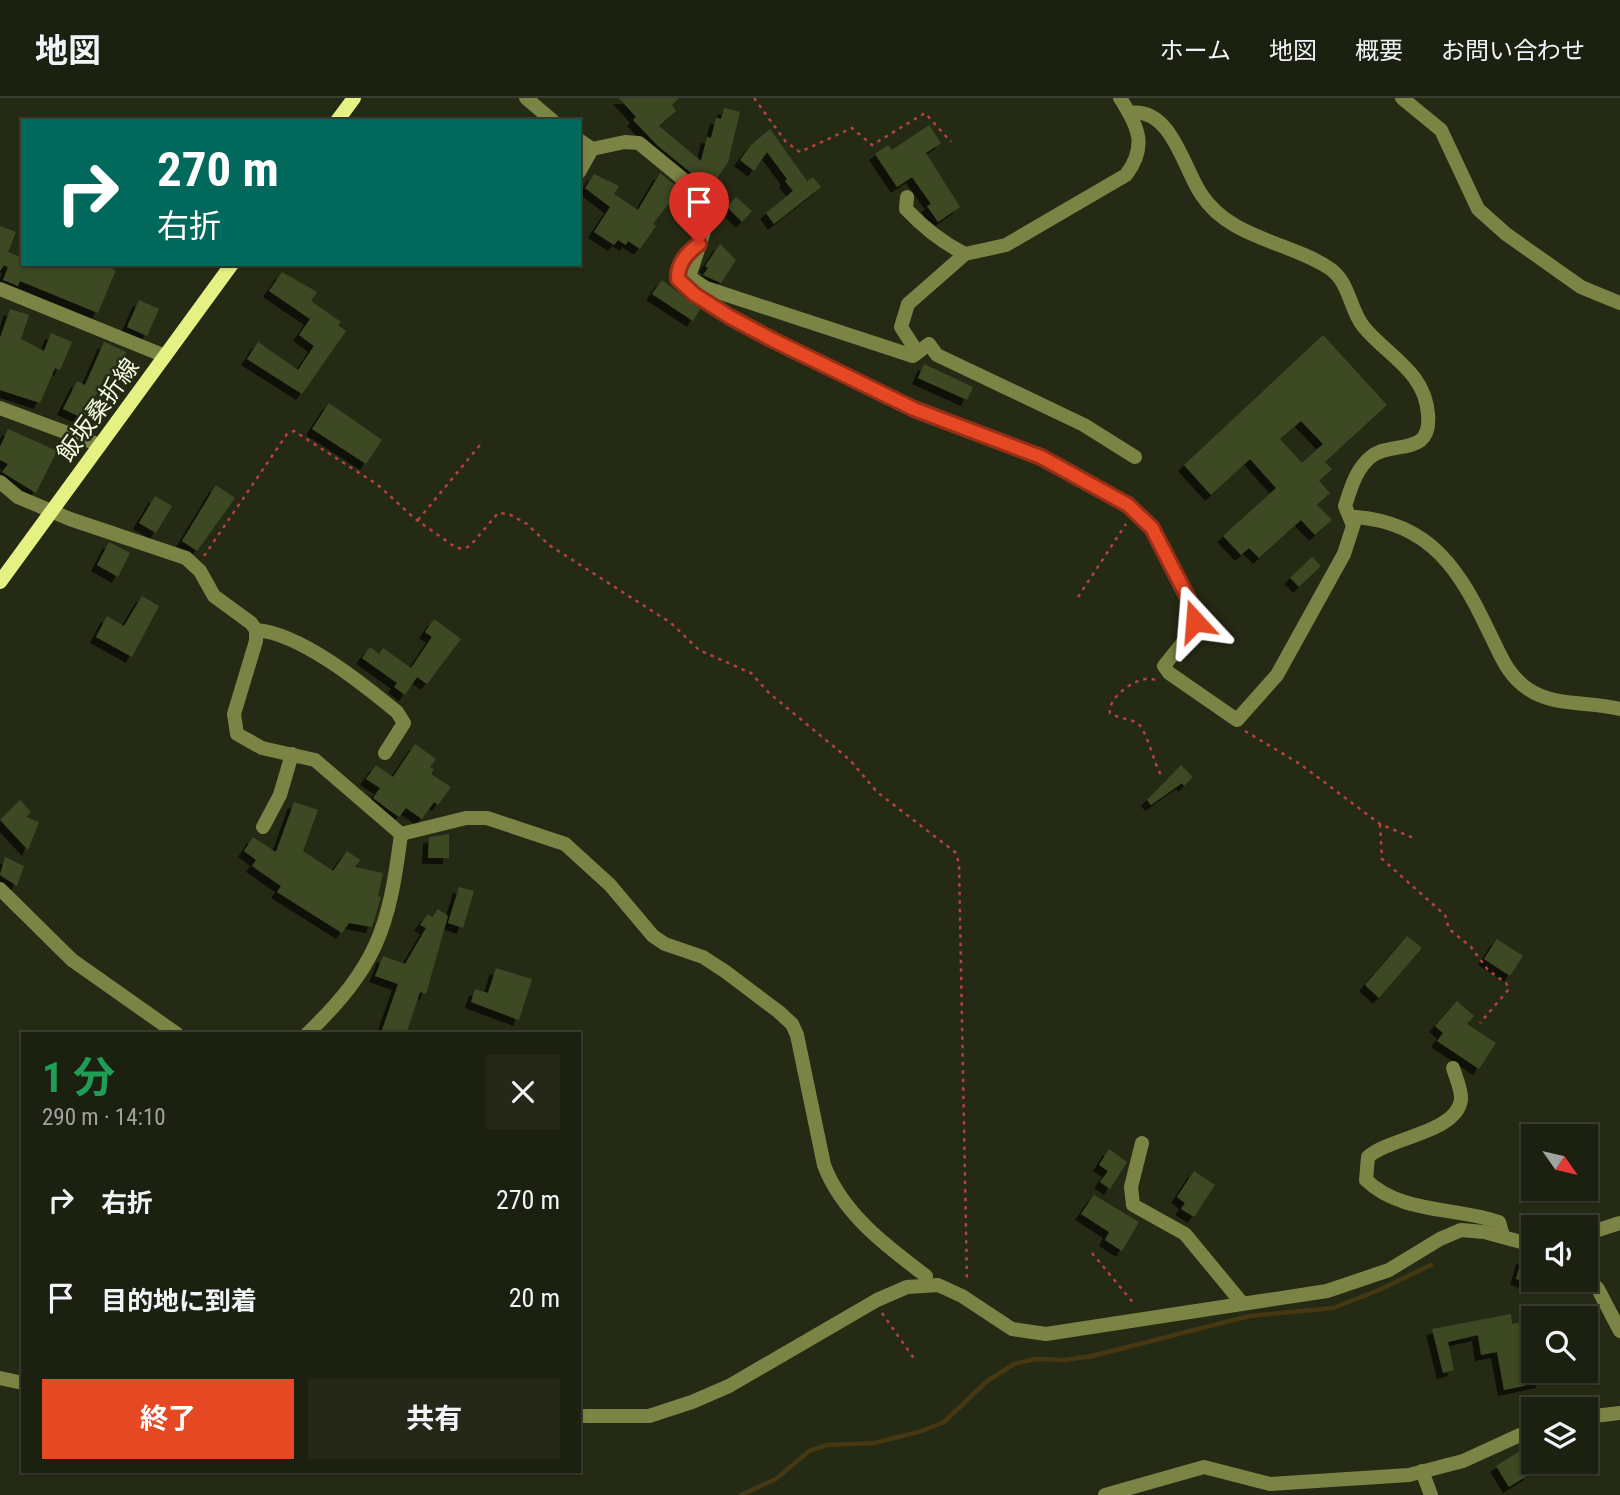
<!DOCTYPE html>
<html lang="ja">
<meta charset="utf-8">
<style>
:root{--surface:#1c2010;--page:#252819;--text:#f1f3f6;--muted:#a0a39f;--line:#3a3e30;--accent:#e64823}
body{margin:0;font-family:"Roboto Condensed","Noto Sans JP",sans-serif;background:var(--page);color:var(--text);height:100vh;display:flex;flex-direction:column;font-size:26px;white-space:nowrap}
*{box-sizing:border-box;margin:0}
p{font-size:23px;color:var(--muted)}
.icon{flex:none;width:38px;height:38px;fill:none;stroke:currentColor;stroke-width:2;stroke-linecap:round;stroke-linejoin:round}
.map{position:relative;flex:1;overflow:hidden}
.details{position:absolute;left:21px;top:934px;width:560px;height:441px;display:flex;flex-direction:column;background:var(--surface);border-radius:0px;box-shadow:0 2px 5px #0004,0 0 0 2px var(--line)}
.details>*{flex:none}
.hud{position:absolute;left:21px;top:21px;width:560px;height:147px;border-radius:0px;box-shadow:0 2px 5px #0004,0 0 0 2px var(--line);background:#00695c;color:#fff;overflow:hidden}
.needle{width:46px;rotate:124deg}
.fabs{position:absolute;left:1521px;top:1026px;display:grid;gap:14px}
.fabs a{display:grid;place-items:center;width:77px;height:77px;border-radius:0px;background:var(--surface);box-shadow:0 2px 5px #0004,0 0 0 2px var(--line);font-size:35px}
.pin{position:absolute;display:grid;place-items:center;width:60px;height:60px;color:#fff;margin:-72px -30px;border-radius:50% 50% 50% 0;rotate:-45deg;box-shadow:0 0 7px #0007}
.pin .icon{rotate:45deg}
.me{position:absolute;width:77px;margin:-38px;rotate:341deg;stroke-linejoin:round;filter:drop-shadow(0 0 5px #0008)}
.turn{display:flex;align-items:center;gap:24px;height:147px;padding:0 21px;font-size:32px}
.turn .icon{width:91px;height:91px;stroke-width:2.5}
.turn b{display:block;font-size:49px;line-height:60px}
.round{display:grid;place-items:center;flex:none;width:74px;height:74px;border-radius:0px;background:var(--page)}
.overview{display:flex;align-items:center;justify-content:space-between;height:119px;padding:0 21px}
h1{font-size:42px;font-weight:700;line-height:52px;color:#1e9e55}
.action{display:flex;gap:14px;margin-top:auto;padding:14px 21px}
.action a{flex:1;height:80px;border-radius:0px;background:var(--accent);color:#fff;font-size:28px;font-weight:700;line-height:80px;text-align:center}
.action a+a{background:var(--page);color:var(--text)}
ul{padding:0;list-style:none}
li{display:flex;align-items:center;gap:21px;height:98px;padding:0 21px}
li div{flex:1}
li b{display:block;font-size:26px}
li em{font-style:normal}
header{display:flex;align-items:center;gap:42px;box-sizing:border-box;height:98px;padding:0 35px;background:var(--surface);border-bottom:2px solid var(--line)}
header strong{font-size:33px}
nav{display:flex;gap:38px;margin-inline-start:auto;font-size:24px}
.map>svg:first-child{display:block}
</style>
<header>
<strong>地図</strong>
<nav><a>ホーム</a><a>地図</a><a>概要</a><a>お問い合わせ</a></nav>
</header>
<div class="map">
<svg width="1620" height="1397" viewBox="0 0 1620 1397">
<defs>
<filter id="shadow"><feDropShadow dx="-6" dy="6" stdDeviation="0" flood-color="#0009"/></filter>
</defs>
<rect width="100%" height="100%" fill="#252a15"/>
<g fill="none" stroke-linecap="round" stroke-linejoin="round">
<!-- stream -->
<polyline stroke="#463812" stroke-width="4.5" points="741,1397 776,1381 809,1353 827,1347 874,1345 922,1333 944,1324 986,1284 1014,1266 1035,1261 1065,1262 1092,1258 1249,1218 1333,1210 1379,1192 1431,1167"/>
</g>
<!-- building -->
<g fill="#3e4923" fill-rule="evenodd" filter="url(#shadow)">
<polygon points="619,0 679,0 672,7 676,13 659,28 701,63 707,39 711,40 716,20 721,21 724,10 740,14 728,64 710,90 658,48 633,22 636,19"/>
<polygon points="929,27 941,45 926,55 960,109 938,124 927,108 931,106 912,79 897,89 875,56 888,47 892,52"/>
<polygon points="770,31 807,83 813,79 821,89 774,126 766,115 793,93 785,83 787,81 767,54 754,73 740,62 751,47"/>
<polygon points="660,75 680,91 653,126 656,128 640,151 628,143 626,147 618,142 614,147 594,134 610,109 585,90 594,76 619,88 614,96 638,112"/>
<polygon points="736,99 752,113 742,124 727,109"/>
<polygon points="0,128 16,134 8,154 23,160 23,166 101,166 116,172 98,215 20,183 18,188 3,182 8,169 4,167 0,173"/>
<polygon points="720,146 736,162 721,185 703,177 708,170 705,168"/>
<polygon points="282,174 317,194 311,203 341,224 338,227 346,233 302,296 247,261 258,244 298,272 314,248 299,237 310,221 269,193"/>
<polygon points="662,182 700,211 693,223 652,196"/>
<polygon points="139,202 159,211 147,238 127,229"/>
<polygon points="10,211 29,217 21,241 44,253 51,235 72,244 60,272 55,270 40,305 0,292 0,240"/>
<path d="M1323 237 1387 307 1325 364 1332 371 1319 383 1330 395 1317 407 1332 422 1315 437 1301 422 1259 460 1249 450 1241 457 1223 438 1276 390 1250 361 1211 397 1184 367ZM1301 323 1323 346 1302 365 1280 341Z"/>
<polygon points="104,244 126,254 114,282 105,278 85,321 63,311 77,283 85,287"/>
<polygon points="924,266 973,289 967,302 918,280"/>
<polygon points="329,305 382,342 366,366 312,331"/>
<polygon points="8,331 57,353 36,395 2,374 8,366 0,362 0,349"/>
<polygon points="216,387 235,400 197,453 182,443"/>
<polygon points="155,398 172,408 156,435 139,425"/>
<polygon points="109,444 130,455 118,479 97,467"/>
<polygon points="1312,459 1321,468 1299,489 1290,480"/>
<polygon points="142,498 159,508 132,559 96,539 107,518 124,528"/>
<polygon points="434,521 461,541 427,586 417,579 405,597 394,589 397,585 362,560 370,549 379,556 383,550 411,570 432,539 425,534"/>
<polygon points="415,646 436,661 430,669 434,671 431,676 451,689 438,707 434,704 422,721 406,710 399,719 385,709 373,700 380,690 366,681 376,667 393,679"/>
<polygon points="1181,667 1193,679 1184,688 1182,685 1151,707 1147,702"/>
<polygon points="20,702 31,714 26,719 39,724 28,752 0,722"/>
<polygon points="294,704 318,712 303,753 333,773 347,753 360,762 355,769 383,775 378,798 381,799 372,829 349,825 342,835 277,794 281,788 252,768 256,762 244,753 253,739 276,754"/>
<polygon points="449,736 449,760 428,760 429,739"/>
<polygon points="5,759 24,768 17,788 0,777"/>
<polygon points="459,789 474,793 463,830 448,825"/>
<polygon points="438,811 448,818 426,896 420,894 406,936 382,932 398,886 375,878 383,858 405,866 426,830 420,827 428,816 432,819"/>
<polygon points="1407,838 1422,850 1379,900 1365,887"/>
<polygon points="1497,841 1523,858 1510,878 1484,861"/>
<polygon points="496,870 532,881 519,922 471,904 475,891 488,895"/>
<polygon points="1457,903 1474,918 1467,926 1496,945 1479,971 1437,943 1443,935 1435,928"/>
<polygon points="1109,1051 1127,1064 1110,1091 1100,1084 1108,1073 1099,1067"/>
<polygon points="1194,1073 1215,1087 1194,1119 1181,1111 1185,1105 1177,1099"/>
<polygon points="1094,1097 1139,1124 1122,1153 1105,1142 1109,1134 1081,1116"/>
<polygon points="1522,1160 1533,1163 1533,1186 1516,1181"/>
<polygon points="1511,1216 1512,1226 1533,1222 1533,1272 1540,1272 1542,1284 1504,1292 1497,1254 1481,1257 1478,1237 1448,1244 1454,1272 1443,1275 1432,1231"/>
<polygon points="1533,1345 1533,1364 1525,1368 1530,1376 1509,1389 1496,1368"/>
</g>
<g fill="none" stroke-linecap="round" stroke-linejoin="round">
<!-- path -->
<g stroke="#b2433f" stroke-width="2.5" stroke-dasharray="3.5 5" stroke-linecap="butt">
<polyline points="754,0 786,44 800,54 852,30 872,47 925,15 951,44"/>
<polyline points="418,422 480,347"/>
<polyline points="204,458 287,336 294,333 378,387 414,420 455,449 462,451 470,448 498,415 509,416 527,426 549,447 671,525 699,552 751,575 769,595 850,662 877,694 955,754 959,765 967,1184"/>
<polyline points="1078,499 1126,426"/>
<path d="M1155 582C1140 575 1107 599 1110 615 1119 621 1128 620 1137 625 1146 629 1154 666 1161 677"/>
<polyline points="1245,633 1300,666 1380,726 1416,741"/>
<polyline points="1380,726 1382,761 1445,817 1449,831 1471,849 1488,872 1506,885 1509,891 1480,925"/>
<polyline points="1092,1155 1135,1207"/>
<polyline points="882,1215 915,1262"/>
</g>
<!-- minor -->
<g stroke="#7c8445" stroke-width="14">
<polyline points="526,0 553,23"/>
<polyline points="1402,0 1441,32 1478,111 1506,136 1581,189 1620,205"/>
<path d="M1129 15C1171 8 1183 69 1201 96 1230 141 1288 143 1329 170 1350 184 1349 210 1363 228 1387 258 1425 273 1428 316 1432 360 1393 342 1372 358 1356 370 1351 390 1345 408L1352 425"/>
<polyline points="579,42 592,51 625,44 639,45 701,96 707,105 706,127 690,176 691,180 706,190 913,258 929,246 937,257 1084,327 1135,359"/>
<polyline points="579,74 592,51"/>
<path d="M907 99 906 111C924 130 941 144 965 156"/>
<path d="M699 146C689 154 677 166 678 181L694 196 730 219 773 242 914 311 1041 359 1128 407 1152 430 1195 518 1184 543 1164 568 1169 575 1237 622 1277 577 1344 456 1356 419C1431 425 1460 473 1489 534 1500 556 1507 577 1528 591 1554 609 1589 603 1620 611"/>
<polyline points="0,191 165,258"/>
<path d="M917 254 901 229 908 206 965 156 1006 147 1126 77C1148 48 1138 28 1120 0"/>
<polyline points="0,310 100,347"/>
<path d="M0 384 18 399 70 421 186 460 200 473 214 498 251 525 256 532V543L234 616 237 636 262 650 315 662 401 736C389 831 377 868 307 936"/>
<path d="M256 532C300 535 363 586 397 614L404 625 385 655"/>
<polyline points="263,729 280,697 292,656"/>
<path d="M401 736 466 720H487L565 746 610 787 653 838 665 846 703 859 726 874 779 914 792 926 797 937 824 1067C842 1115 886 1148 926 1178"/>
<polyline points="0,791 72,862 177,936"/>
<path d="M1453 970C1456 980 1462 992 1461 1002 1456 1035 1390 1039 1368 1059L1366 1082C1401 1116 1457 1109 1499 1124L1503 1138"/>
<polyline points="1142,1045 1131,1089 1133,1107 1185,1136 1242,1205"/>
<polyline points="1586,1136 1620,1125"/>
<polyline points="1586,1178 1598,1191 1620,1233"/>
<polyline points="0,1280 23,1285"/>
<polyline points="579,1318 649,1318 692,1304 729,1288 877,1202 907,1189 938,1187 962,1198 1012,1231 1046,1236 1327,1193 1389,1172 1440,1141 1461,1132 1484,1134 1533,1147"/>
<polyline points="1586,1319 1620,1315"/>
<polyline points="1422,1373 1431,1397"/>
<polyline points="1105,1397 1204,1369 1270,1386 1409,1377 1463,1363 1533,1331"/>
</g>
<!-- secondary -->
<g stroke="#e5f183" stroke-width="14">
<polyline points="337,23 354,0"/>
<polyline points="0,484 232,166"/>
</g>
</g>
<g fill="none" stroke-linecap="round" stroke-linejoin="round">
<defs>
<path id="route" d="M699 146C688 154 677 166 678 181L694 196 730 219 773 242 914 311 1041 359 1128 407 1152 430 1188 500 1195 523"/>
</defs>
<!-- route casing -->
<use href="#route" stroke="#962f17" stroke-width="18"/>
<!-- route -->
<use href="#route" stroke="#e64823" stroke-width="12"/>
</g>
<g text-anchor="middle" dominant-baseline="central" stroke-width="5" stroke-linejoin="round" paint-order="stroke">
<!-- street labels -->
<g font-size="24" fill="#f6fce1" stroke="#252a15">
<text transform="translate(98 312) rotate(-54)">飯坂桑折線</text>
</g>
</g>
</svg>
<div class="fabs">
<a><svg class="needle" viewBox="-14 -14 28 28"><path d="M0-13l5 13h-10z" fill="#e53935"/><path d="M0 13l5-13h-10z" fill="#a0a39f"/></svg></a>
<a><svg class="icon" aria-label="sound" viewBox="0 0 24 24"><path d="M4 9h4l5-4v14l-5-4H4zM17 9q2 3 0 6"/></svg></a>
<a><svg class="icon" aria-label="search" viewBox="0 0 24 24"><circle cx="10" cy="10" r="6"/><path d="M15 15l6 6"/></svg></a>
<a><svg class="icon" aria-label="layers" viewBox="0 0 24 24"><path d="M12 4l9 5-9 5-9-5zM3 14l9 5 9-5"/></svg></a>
</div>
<div class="pin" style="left:699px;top:146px;background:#d93025"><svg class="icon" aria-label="arrive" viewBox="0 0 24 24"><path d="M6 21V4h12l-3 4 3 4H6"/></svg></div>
<svg class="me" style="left:1195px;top:523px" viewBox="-20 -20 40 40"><path d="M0-17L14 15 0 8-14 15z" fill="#e64823" stroke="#fff" stroke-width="4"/></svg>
<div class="hud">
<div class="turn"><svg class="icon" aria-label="right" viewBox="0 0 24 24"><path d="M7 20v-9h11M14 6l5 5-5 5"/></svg><div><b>270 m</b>右折</div></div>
</div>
<section class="details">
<div class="overview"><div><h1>1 分</h1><p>290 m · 14:10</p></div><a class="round"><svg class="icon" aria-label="close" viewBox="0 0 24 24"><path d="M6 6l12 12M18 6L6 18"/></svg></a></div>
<ul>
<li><svg class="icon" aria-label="right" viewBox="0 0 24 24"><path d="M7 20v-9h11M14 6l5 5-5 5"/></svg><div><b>右折</b></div><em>270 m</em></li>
<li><svg class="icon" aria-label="arrive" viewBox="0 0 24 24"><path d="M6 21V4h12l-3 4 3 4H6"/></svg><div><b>目的地に到着</b></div><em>20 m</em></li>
</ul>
<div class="action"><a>終了</a><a>共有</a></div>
</section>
</div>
